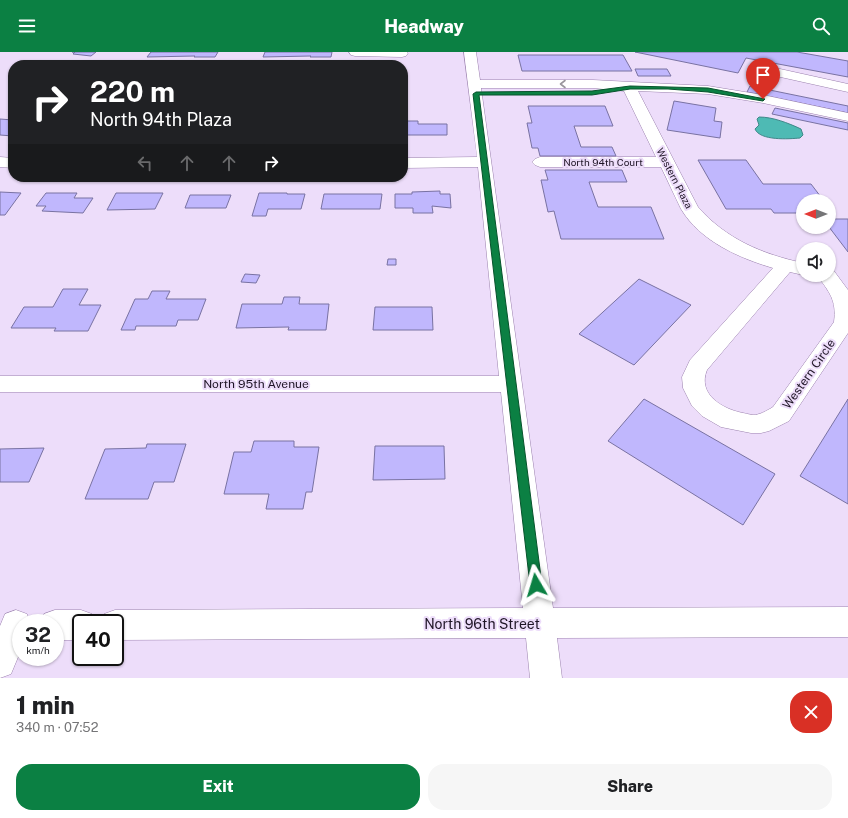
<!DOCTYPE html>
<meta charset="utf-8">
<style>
:root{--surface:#fff;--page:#f6f6f6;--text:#202124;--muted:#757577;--accent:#0b8043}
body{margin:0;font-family:"Public Sans",sans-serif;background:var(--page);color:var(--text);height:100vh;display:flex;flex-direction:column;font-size:15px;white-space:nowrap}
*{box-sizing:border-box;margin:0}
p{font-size:13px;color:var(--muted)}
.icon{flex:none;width:22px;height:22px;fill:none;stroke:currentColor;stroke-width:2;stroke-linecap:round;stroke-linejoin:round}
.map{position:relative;height:626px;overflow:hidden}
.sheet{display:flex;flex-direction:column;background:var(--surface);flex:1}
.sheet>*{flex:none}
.top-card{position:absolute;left:8px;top:8px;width:400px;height:122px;border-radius:16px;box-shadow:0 1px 3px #0004;background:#202124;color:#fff;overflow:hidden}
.needle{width:26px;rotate:270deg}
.fabs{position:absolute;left:796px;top:142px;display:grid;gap:8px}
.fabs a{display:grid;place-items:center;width:40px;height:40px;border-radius:50%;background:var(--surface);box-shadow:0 1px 3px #0004;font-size:20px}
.speed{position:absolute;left:12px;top:562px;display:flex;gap:8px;font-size:20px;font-weight:700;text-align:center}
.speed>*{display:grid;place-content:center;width:52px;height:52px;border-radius:50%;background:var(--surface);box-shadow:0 1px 3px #0004;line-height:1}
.speed small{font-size:10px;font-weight:400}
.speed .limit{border:2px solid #111;border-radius:6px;background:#fff;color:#111}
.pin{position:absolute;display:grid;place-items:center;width:34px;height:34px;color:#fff;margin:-41px -17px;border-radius:50% 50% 50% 0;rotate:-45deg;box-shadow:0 0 4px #0007}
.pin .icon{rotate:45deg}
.me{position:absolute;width:44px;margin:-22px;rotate:353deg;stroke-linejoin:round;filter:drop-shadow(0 0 3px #0008)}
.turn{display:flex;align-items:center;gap:14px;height:84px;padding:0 16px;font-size:18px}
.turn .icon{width:52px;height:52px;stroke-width:2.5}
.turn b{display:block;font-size:28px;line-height:34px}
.lanes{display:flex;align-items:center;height:38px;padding:0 16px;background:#0003;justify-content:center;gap:20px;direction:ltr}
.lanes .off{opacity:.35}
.round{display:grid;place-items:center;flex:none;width:42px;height:42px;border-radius:16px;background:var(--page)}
.head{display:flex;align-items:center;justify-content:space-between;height:68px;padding:0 16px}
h1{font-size:24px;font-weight:800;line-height:30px}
.cta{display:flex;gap:8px;margin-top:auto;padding:8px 16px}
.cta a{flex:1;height:46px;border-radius:16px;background:var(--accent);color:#fff;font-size:16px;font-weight:800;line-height:46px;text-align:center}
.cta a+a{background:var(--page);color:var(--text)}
header{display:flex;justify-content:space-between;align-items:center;height:52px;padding:0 16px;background:var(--accent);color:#fff;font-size:18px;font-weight:800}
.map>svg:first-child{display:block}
</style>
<header><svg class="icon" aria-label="menu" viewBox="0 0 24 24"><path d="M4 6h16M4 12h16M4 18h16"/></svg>Headway<svg class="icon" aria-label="search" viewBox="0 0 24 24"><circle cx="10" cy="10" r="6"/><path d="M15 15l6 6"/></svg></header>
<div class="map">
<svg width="848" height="626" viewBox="0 0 848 626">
<rect width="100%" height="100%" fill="#edddfa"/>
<!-- water -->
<path fill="#4ebab4" stroke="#408889" d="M759 65C773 65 788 71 801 77L803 83 800 86C789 87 760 89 755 77L759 73 757 67Z"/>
<!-- building -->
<g fill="#c0b7fd" stroke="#7972a2">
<polygon points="72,0 96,0 91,4 73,2 75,0"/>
<polygon points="151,0 218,0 215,5 194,5 195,4 147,5"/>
<polygon points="265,0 332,0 331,5 310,5 311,4 263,5"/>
<polygon points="635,0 797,0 848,9 848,25 746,6 738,21"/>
<polygon points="518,3 623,3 632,19 522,19"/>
<polygon points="635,17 667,17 671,24 638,24"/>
<polygon points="750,34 848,54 848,61 747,40"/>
<polygon points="674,49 716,56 714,69 722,70 720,86 667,78"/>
<polygon points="528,54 605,54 613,74 574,74 581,95 612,95 616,104 540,104 538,96 532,96 527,71 532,71"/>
<polygon points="775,56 848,71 848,78 772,62"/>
<polygon points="0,67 13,68 13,84 0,83"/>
<polygon points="403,69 418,69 418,72 447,72 447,83 403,83"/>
<polygon points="698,108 746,108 763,132 811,132 824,149 803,149 803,161 774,161 771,157 726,157"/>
<polygon points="545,118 622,118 627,130 589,130 598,155 651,155 664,187 561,187 554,159 548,160 541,128 548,128"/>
<polygon points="440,139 440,142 450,142 451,156 432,154 433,161 413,161 413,156 395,156 395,142 412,142 412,140"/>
<polygon points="0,140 21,141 5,163 0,163"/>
<polygon points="46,141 77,141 74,146 93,146 83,161 42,159 46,154 36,154"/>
<polygon points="116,141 163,141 155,157 107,158"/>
<polygon points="259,141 287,141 287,142 305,142 301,157 268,157 266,164 252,164"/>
<polygon points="324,142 382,142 380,157 321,157"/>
<polygon points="190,143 231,143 226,156 185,156"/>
<polygon points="829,167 848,167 848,200 829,175"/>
<polygon points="388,207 396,207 396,213 387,213"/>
<polygon points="245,222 260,223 256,231 241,230"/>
<polygon points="639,227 691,253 634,313 579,282"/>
<polygon points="63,237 88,237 79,253 101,253 88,279 54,279 56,276 11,276 24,255 53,255"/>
<polygon points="152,239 170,239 166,247 206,247 198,268 178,268 176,274 136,274 135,278 121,278 135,247 148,247"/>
<polygon points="284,245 300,245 299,252 329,252 326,278 288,278 289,275 236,276 242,252 282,252"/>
<polygon points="375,255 432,255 433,278 373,278"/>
<polygon points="644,347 775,422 743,473 608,389"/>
<polygon points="848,347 848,452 800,424"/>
<polygon points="254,389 294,389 294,395 319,395 312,440 306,440 303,457 266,457 269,442 224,442 234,400 251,400"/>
<polygon points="147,392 186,392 174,430 154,430 148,447 85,447 105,397 146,396"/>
<polygon points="375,394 444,394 445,427 373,428"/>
<polygon points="44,396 29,430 0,430 0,397"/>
</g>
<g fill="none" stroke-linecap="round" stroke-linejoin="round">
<defs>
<g id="minor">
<polygon points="349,0 407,0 408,1 406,4 402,5 355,4 351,3"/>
<path d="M464 0H476L480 28H593L708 34 763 43 848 61V69L763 51 708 42 638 39 698 155C726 187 762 202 803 211V223L790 220 707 318C697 342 722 357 743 361 748 362 754 364 759 362 763 361 768 358 773 355L834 270C837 248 829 240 817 223H829V217L834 219 848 238V281L789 369 769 379 761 381H751L721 375 702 364 692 354 683 336 682 325 690 308 773 216C739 206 700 189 681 157 674 143 668 129 661 115H540L535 113 532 110 535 107 540 105H656L624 39 593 36H481L553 556 848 555V585L557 586 562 626H530L526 586 115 588V571H101L104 562 115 558 523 556 501 340H0V324H499L478 115 403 116V106L477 105Z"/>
<polygon points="780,17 848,32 848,40 776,24 774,21 776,18"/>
<polygon points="0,105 13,106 13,116 0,115"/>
<polygon points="16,558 27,562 30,571 21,571 21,598 11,622 0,626 0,574 5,562"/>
<polygon points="55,558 81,558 92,562 95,571 81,571 81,588 55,588 55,571 41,571 44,562"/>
</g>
</defs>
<!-- minor casing -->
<use href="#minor" stroke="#9b81ae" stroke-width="1"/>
<!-- minor -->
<use href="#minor" fill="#fff" fill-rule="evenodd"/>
</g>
<!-- one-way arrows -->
<defs><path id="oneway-chevron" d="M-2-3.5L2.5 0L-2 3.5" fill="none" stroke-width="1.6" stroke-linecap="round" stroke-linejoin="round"/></defs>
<use stroke="#9a969d" href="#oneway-chevron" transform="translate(563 32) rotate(180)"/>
<!-- route -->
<polygon fill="#0b8043" stroke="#07532c" points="630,34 708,36 765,47 763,49 708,40 668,37 630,37 592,43 479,43 542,533 540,537 536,539 532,537 530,533 473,42 476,40 592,39"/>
<g text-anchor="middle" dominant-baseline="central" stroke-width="4" stroke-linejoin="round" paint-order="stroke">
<!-- far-street labels -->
<g font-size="10" fill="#1f1526" stroke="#edddfa">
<text x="603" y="110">North 94th Court</text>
<text transform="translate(675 126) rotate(63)">Western Plaza</text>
</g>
<!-- street labels -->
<g font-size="12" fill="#1f1526" stroke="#edddfa">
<text transform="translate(809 322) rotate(-55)">Western Circle</text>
<text x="256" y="332">North 95th Avenue</text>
</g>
<!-- near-street labels -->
<g font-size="14" fill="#1f1526" stroke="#edddfa">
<text x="482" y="572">North 96th Street</text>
</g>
</g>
</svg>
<div class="fabs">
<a><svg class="needle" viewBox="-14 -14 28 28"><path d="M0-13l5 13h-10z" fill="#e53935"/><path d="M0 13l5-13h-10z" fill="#757577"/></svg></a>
<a><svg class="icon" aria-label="sound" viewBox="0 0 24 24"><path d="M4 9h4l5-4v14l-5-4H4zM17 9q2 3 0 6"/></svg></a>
</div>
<div class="speed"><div>32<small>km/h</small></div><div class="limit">40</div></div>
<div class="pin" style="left:763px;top:47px;background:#d93025"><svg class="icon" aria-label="arrive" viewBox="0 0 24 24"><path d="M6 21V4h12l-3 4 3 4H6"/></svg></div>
<svg class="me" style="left:536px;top:533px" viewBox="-20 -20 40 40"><path d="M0-17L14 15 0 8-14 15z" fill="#0b8043" stroke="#fff" stroke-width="4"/></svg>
<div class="top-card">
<div class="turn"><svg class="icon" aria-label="right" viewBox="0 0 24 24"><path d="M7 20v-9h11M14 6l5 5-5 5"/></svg><div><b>220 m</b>North 94th Plaza</div></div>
<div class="lanes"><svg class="icon off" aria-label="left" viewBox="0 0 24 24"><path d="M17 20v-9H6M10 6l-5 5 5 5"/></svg><svg class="icon off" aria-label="ahead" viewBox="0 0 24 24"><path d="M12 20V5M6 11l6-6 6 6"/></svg><svg class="icon off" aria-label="ahead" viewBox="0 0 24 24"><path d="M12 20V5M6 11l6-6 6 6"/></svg><svg class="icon" aria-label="right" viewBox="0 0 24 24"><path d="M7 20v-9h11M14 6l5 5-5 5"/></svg></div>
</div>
</div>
<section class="sheet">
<div class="head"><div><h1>1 min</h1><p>340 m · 07:52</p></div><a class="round" style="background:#d93025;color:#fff"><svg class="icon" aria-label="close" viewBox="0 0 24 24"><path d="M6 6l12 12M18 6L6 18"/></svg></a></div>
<div class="cta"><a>Exit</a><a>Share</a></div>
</section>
